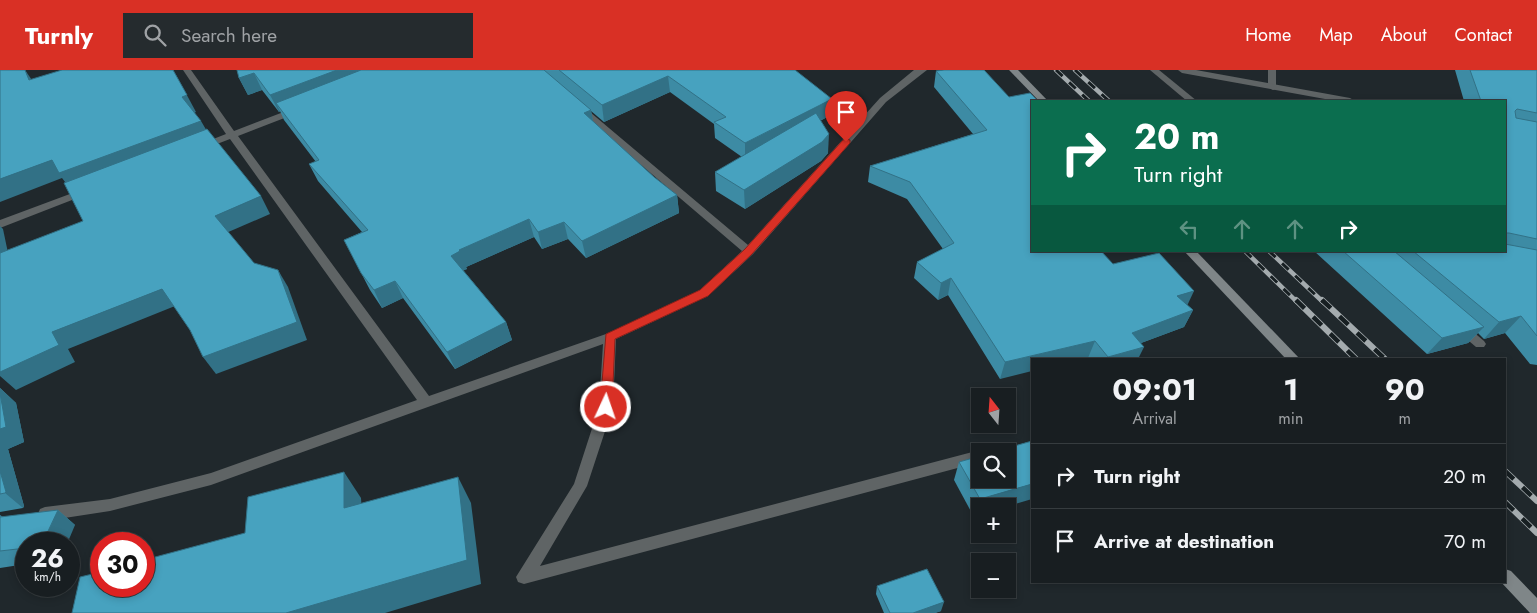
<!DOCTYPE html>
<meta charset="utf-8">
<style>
:root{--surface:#181e21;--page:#252b2e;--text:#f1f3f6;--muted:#9fa2a5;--line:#363c3f;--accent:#d93025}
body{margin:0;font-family:Jost,sans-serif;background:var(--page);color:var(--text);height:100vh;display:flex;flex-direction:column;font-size:19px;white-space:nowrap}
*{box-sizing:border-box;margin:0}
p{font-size:16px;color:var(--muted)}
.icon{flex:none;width:28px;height:28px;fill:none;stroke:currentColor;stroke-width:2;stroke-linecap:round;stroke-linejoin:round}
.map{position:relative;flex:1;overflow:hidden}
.sheet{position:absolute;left:1031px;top:288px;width:475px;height:225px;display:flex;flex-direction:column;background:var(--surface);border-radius:0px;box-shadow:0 2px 8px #0003,0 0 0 1px var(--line)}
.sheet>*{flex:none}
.banner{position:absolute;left:1031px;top:30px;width:475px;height:152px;border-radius:0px;box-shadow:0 2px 8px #0003,0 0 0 1px var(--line);background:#0b6e4f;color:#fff;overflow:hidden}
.needle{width:32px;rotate:343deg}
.buttons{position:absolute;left:971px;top:318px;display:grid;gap:10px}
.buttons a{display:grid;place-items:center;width:45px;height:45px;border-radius:0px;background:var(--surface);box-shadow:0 2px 8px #0003,0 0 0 1px var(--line);font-size:25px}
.speed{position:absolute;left:15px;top:462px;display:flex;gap:10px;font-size:25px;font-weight:700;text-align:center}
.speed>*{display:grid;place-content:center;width:65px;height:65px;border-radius:50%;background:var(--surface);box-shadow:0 2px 8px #0003,0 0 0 1px var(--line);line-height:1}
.speed small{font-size:12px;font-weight:400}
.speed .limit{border:8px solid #d22;background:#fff;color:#111}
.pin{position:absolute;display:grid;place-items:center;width:42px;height:42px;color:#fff;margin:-51px -21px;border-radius:50% 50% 50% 0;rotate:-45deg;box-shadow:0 0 5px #0007}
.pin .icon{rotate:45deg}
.me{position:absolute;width:55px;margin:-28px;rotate:3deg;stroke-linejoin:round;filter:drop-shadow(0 0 4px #0008)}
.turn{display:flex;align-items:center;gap:18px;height:105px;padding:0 20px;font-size:22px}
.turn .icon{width:65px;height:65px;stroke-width:2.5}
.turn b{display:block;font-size:35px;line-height:42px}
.lanes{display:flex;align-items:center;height:48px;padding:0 20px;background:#0003;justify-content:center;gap:25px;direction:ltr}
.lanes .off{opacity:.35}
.eta{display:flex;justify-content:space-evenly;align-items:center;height:85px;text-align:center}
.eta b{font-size:30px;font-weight:700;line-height:35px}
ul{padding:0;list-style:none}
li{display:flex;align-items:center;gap:15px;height:65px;padding:0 20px;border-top:1px solid var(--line)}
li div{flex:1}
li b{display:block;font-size:19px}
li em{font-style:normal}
header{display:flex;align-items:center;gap:30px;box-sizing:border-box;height:70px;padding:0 25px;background:var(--accent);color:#fff}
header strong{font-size:24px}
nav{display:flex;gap:28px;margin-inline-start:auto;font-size:18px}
.search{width:350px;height:45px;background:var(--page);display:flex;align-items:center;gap:12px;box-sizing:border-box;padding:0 18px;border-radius:0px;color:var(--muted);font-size:19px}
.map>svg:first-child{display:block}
</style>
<header>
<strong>Turnly</strong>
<div class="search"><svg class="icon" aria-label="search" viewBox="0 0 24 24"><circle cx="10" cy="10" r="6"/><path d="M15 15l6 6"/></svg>Search here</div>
<nav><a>Home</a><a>Map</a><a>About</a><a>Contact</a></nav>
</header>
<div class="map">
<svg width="1537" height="543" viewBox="0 0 1537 543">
<rect width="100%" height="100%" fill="#20282c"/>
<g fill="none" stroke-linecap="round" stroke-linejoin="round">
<!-- minor -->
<g fill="#5f6465" fill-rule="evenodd">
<polygon points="183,0 191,0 234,61 294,38 300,38 300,42 238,66 429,326 606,264 700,220 742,181 578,41 578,37 584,37 748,175 880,28 914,0 927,0 886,32 753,184 708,226 616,269 613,337 587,416 540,496 980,380 983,381 980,381 980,392 524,514 518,512 516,507 574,414 599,337 603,274 211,415 110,441 45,451 40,449 38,444 40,439 45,437 110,429 211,403 417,330 230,69 204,79 198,79 198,75 226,64"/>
<polygon points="1150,0 1159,0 1197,31 1187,31"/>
<polygon points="1268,0 1276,0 1276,19 1273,20 1268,17"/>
<polygon points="86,118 91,121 90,123 0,158 0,150"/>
<polygon points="1460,252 1464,254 1484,271 1486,274 1484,277 1476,277 1456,260 1454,257 1456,254"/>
</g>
<!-- tertiary -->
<polygon fill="#5f6465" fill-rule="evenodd" points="1178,0 1196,0 1350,28 1355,31 1336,31 1182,3"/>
<!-- secondary -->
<g fill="#7f8688" fill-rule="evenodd">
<polygon points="1009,0 1018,0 1048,31 1039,31"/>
<polygon points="1184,181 1196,181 1300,289 1286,289"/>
<polygon points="1505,499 1511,501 1537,528 1537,543 1530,543 1500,511 1505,511"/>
</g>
<defs>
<g id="rail-far1">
<polyline points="1056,0 1089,31"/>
<polyline points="1075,0 1109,31"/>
<polyline points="1245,181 1297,232"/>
<polyline points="1269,181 1323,232"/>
</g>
<g id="rail">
<polyline points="1296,230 1356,289"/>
<polyline points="1322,230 1385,289"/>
<polyline points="1505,401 1537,431"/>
<polyline points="1505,432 1537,463"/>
</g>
</defs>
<!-- rail-far1 casing -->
<use href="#rail-far1" stroke="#a4abae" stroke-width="4.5"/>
<!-- rail casing -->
<use href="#rail" stroke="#a4abae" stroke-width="6"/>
<!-- rail-far1 -->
<use href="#rail-far1" stroke="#171f22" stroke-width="3" stroke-dasharray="9" stroke-linecap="butt"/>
<!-- rail -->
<use href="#rail" stroke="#171f22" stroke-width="4.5" stroke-dasharray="12" stroke-linecap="butt"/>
</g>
<!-- wall -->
<g fill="#3d8ba4">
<polygon points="237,0 795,0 831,45 820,51 828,83 821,91 745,139 716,121 715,102 742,87 715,68 714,54 670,22 604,52 591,41 593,51 654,107 677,125 679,143 586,188 568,169 542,179 534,167 466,197 467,199 463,200 506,252 512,270 455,299 403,228 382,238 370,220 344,170 362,162 318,111 309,94 316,92 284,50 280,41 279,42 262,20 248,25 239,8"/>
<polygon points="984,0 1032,181 1113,194 1187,235 1193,240 1184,257 1141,273 1138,289 1089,289 1088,288 1084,289 1032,289 1000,309 948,225 938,230 914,208 917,192 943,179 907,129 868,112 870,96 973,64 934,17 936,1"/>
<polygon points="1455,0 1537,0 1537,295 1530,294 1505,263 1484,269 1478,263 1468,273 1427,284 1314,181 1505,181 1505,31 1464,31"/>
<polygon points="0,318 16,333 24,372 8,379 24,436 23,438 0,442"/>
<polygon points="1032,371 974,447 954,410 959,392"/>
<polygon points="58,440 75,455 26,474 26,494 0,498 0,445 3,447"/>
<polygon points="877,516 941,541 935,543 884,543 876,524"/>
</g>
<!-- shaded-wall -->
<g fill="#327186">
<polygon points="25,0 36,16 29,10"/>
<polygon points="173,0 176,5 196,42 192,44 182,27"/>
<polygon points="337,0 388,0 276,33 280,41 279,42 270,25"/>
<polygon points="254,3 262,20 248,25 239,8"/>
<polygon points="668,6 670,22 604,52 602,35"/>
<polygon points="832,29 831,45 745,89 745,73"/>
<polygon points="591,40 594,56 584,43"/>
<polygon points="201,51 211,68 72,121 62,108 0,132 0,109 52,90"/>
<polygon points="829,64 828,83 821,91 745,139 744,120"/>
<polygon points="677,125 679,143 586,188 582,171"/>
<polygon points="261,126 270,144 226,163 215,146"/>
<polygon points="529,149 534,167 466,197 467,199 458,203 451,186 459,180"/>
<polygon points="564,152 568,169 542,179 538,162"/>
<polygon points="0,156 3,159 12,202 0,189"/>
<polygon points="278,200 288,217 307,270 216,304 203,287"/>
<polygon points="951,208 948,225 938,230 941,213"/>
<polygon points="395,211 403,228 382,238 374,220"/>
<polygon points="162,219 175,236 68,279 75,292 16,320 0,306 0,302 52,262"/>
<polygon points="1194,221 1186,238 1177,226"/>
<polygon points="1193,240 1184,257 1125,279 1132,263"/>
<polygon points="1521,246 1505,263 1484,269 1499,252"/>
<polygon points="506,252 512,270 455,299 447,282"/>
<polygon points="1484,257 1468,273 1427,284 1442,268"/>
<polygon points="1095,271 1088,288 1084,289 1032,289 1032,301 1000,309 1005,292"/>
<polygon points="1144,277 1138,289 1107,289 1108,287"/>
<polygon points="0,318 16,333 24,372 8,379 24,436 23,438 5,423 0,401"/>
<polygon points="344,402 361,428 363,463 344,438"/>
<polygon points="458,407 471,433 481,514 385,543 286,543"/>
<polygon points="1032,414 1032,429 1008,436 980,436 980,445 974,447 980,429"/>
<polygon points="58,440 75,455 67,474 42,474"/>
<polygon points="944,532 941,541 935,543 913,543"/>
</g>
<!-- building -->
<g fill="#47a2bf" stroke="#327186">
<polygon points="0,0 25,0 29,10 62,0 173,0 187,25 182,27 201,51 59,103 52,90 0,109"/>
<polygon points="237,0 337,0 270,25 254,3 239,8"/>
<polygon points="361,0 544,0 591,40 584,43 654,107 677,125 582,171 564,152 538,162 529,149 459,180 460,181 451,186 506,252 447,282 395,211 374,220 361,203 344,170 368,160 309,94 319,90 276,33"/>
<polygon points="559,0 795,0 832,29 745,73 714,52 726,47 668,6 602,35"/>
<polygon points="944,0 984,0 1009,27 1030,23 1038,31 1032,31 1032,181 1101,181 1113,194 1159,183 1194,221 1177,226 1193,240 1132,263 1144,277 1108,287 1095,271 1005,292 951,208 941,213 917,192 954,173 910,112 870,96 987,60 936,1"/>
<polygon points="1470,0 1537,0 1537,43 1517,39 1515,41 1516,48 1537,52 1537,169 1509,163 1505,163 1505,31 1481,31"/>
<polygon points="816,43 829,64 822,72 744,120 715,102"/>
<polygon points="207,59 261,126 215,146 254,193 278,200 297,252 203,287 190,260 162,219 52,262 59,275 0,302 0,183 83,151 64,113"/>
<polygon points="1505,174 1537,180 1537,266 1521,246 1499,252 1413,181 1505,181"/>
<polygon points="1343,181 1394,181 1484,257 1442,268"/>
<polygon points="0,323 6,357 0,359"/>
<polygon points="1032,371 1032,414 980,429 959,392 980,386 980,409 1008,409 1008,381 997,381"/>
<polygon points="0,401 6,422 5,423 0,424"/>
<polygon points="344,402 344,438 458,407 467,490 286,543 72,543 80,507 101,502 101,516 144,516 144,490 245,463 248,427"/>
<polygon points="58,440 42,474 26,474 26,478 0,481 0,447"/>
<polygon points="927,499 944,532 913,543 890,543 877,516"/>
</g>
<!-- route -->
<polygon fill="#d93025" stroke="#8d1f18" points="846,69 850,70 850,73 752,184 708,226 615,269 612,337 611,341 602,341 600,337 606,264 700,220 745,179 843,70"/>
</svg>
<div class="buttons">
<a><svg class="needle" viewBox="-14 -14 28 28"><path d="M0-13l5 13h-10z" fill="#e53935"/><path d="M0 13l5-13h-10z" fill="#9fa2a5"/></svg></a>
<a><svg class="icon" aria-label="search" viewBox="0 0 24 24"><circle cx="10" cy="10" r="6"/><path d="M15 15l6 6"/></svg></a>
<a>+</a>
<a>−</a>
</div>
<div class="speed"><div>26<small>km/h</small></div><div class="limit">30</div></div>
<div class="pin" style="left:846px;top:72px;background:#d93025"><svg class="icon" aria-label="arrive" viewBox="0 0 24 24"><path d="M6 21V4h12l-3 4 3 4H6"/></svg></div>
<svg class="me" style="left:606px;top:337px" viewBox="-20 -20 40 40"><circle r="17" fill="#d93025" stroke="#fff" stroke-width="3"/><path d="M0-11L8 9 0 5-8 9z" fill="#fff"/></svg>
<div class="banner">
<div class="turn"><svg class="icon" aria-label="right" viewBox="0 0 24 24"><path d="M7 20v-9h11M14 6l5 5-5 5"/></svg><div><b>20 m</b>Turn right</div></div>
<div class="lanes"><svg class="icon off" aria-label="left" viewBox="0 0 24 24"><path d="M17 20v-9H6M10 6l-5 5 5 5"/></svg><svg class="icon off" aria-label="ahead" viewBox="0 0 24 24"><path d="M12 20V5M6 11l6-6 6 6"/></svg><svg class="icon off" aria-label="ahead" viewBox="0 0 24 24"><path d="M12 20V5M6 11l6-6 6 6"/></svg><svg class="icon" aria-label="right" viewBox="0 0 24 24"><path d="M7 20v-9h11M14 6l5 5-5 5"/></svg></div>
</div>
<section class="sheet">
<div class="eta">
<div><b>09:01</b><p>Arrival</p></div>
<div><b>1</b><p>min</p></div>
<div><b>90</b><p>m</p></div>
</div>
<ul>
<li><svg class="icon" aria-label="right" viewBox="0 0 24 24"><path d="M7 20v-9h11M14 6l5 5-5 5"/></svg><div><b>Turn right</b></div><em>20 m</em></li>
<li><svg class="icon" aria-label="arrive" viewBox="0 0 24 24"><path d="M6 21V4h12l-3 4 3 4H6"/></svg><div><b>Arrive at destination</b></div><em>70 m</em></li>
</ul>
</section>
</div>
